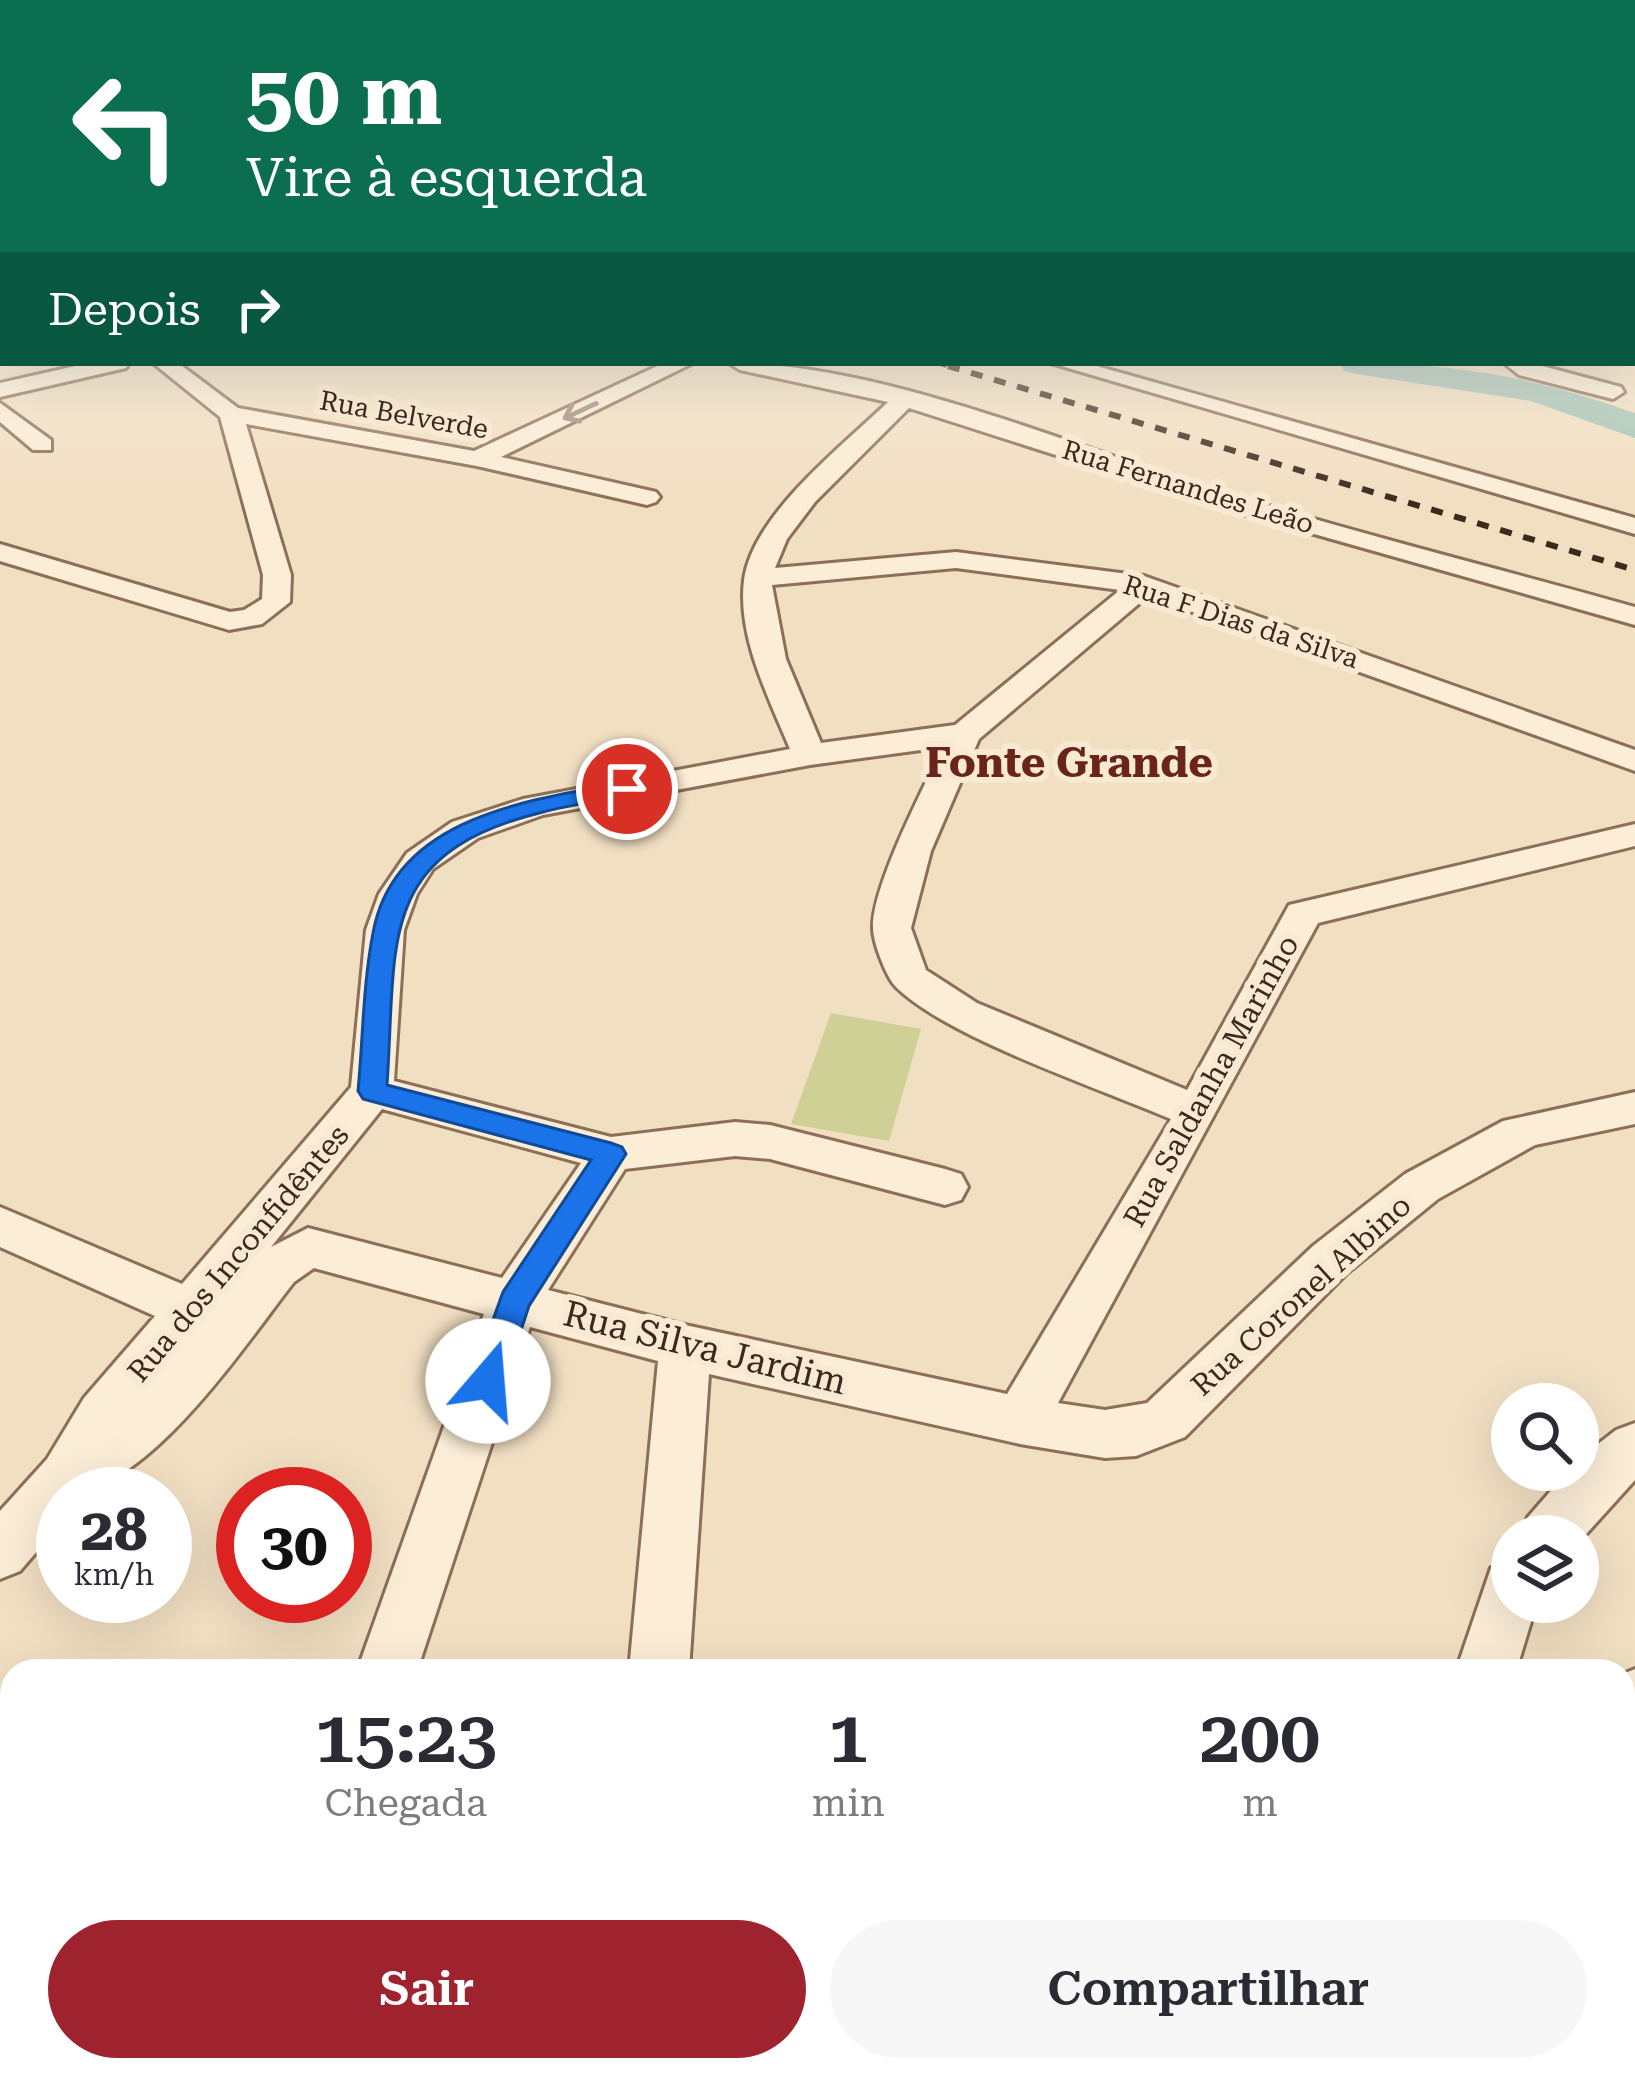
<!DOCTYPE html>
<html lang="pt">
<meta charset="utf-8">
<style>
:root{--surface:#fff;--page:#f7f7f7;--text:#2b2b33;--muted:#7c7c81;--accent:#9f232e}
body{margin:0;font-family:"Roboto Serif",serif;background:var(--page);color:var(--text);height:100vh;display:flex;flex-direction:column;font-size:45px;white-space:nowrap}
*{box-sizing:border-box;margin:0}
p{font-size:39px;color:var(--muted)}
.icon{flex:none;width:66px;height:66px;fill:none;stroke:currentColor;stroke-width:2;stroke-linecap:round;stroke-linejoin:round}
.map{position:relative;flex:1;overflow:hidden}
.drawer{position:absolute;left:0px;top:1659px;width:1635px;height:423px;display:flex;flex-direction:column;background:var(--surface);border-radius:36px 36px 0 0;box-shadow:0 12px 48px #0002}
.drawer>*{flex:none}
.guide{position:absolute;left:0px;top:0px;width:1635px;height:366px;box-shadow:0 12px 48px #0002;background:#0b6e4f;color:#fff;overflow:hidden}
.tools{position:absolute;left:1491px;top:1383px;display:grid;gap:24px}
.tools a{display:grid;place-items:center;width:108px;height:108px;border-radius:50%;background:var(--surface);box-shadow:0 12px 48px #0002;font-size:60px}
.speed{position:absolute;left:36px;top:1467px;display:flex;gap:24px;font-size:60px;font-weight:700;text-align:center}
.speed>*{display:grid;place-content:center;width:156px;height:156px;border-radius:50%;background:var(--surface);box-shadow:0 12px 48px #0002;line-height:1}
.speed small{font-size:30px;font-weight:400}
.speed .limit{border:18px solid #d22;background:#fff;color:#111}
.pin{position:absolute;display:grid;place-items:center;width:102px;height:102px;color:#fff;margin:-51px;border:6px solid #fff;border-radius:50%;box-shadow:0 3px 12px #0007}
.me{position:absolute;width:132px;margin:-66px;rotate:18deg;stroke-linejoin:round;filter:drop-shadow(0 0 9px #0008)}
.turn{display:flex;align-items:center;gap:42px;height:252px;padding:0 48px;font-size:54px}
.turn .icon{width:156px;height:156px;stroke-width:2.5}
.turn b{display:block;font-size:84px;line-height:102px}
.then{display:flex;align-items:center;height:114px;padding:0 48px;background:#0003;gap:24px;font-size:45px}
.eta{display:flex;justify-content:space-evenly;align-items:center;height:204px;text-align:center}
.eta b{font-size:72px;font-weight:600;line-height:84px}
.button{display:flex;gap:24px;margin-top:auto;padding:24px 48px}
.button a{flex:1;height:138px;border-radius:72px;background:var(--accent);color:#fff;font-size:48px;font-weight:600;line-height:138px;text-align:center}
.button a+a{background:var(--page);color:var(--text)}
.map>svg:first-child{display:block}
</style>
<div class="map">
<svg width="1635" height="2081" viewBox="0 0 1635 2081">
<rect width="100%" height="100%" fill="#f1dfc2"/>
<!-- green -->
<polygon fill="#ced095" points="831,1013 921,1029 889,1141 791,1124"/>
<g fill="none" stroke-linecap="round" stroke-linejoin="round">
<!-- river -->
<path fill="#a5c3b8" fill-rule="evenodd" d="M1339 363C1454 363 1527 375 1635 413V438L1531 401 1357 374 1344 371Z"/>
<defs>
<g id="street">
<polygon points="3,213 3,224 0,224 0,214"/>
<rect x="0" y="263" width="3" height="12"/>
<polygon points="1635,266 1635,279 1632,280 1632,267"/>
<polygon points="0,321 3,322 0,338"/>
<polygon points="89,363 129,363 126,368 0,397 0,383"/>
<polygon points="153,363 178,363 238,408 474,451 664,363 693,363 501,457 656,492 660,497 656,502 647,505 477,466 246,424 291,575 290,602 262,624 229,630 0,561 0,544 230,612 244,610 262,599 263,575 220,417"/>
<path d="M729 363C873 363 1049 437 1187 481 1335 528 1486 565 1635 607V625L1215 506 909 408 815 502 787 539 775 568 956 552 1144 576 1635 750V771L1148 596 979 739 931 851 911 928 926 970 977 1003 1187 1090 1289 905 1635 824V846L1318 923 1058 1403 1105 1410 1147 1403 1313 1246 1405 1174 1503 1121 1635 1092V1124L1535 1145 1438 1199 1347 1273 1185 1437 1136 1456 1105 1458 1020 1444 709 1374 689 1671H629L658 1361 530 1327 417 1671H357L484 1314 314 1268 294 1282C245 1344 147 1494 63 1494V1521L20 1571 0 1579V1511L47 1459 84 1398 155 1316 0 1247V1207L182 1284 351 1087 366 930 379 894 407 853 452 822 523 799 790 749C769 698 737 637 744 580 753 514 843 446 888 402L740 370ZM956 568 1120 590 955 725 821 743 786 659 772 585ZM943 747C924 787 872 886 873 928 873 942 886 977 896 987 948 1038 1099 1088 1171 1119L1007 1394 685 1325 548 1290 625 1169 735 1156 770 1159 945 1205 961 1200 968 1187 961 1174 945 1169 770 1125 735 1122 611 1137 394 1081 404 930 417 894 433 869 478 838 543 815 810 765ZM382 1109 581 1163 502 1278 308 1228 271 1247Z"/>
<polygon points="1051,363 1086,363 1635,518 1635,534"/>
<polygon points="1504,363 1531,363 1621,387 1624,392 1613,399 1519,375"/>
<polygon points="0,403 51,440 51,450 33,450 0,422"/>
<polygon points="1635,1423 1635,1480 1578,1543 1578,1536 1520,1536 1528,1517 1569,1470 1578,1470 1580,1458 1616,1430"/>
<polygon points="1512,1560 1512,1602 1537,1602 1516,1671 1456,1671 1491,1568"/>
<polygon points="1635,1669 1635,1734 1623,1739 1623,1674"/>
<polygon points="0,1727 12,1730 12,1794 0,1791"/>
<polygon points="202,2070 274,2070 271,2081 197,2081"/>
<polygon points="604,2070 676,2070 676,2081 602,2081"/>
<polygon points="1288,2070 1364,2070 1360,2081 1283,2081"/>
</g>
<g id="secondary">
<rect x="1632" y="210" width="3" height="15"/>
<polygon points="1632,320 1635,321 1635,339 1632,338"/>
</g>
</defs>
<!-- street casing -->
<use href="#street" stroke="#8c6f58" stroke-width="6"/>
<!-- secondary casing -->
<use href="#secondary" stroke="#6e503b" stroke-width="6"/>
<!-- street -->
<use href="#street" fill="#fbedd6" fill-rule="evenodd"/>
<!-- secondary -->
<use href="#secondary" fill="#fbedd6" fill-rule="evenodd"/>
<!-- rail-far1 -->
<polyline stroke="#3b291d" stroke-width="4.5" stroke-dasharray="9 9" stroke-linecap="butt" points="938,363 958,369"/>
<!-- rail -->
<polyline stroke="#3b291d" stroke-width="6" stroke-dasharray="12 12" stroke-linecap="butt" points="948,366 1635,570"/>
</g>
<!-- one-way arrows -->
<defs><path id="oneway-shaft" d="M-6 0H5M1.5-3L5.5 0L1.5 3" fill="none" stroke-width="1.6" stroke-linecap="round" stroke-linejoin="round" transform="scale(3)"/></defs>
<use stroke="#9b8b7a" href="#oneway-shaft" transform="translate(580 411) rotate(155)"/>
<!-- sky -->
<linearGradient id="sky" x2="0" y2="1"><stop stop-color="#8dbad5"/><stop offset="0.42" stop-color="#f9f1e4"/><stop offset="1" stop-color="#f9f1e4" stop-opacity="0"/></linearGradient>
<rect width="1635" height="502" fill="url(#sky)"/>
<!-- route -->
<path fill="#1a73e8" stroke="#114b97" stroke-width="3" d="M627 782 638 789 635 794C604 801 573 804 543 812 375 853 397 942 387 1085L611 1143 622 1147 626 1154 529 1306 504 1381 499 1392 488 1396 476 1392 471 1381 503 1292 591 1160 363 1099 358 1091C363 1039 363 984 373 933 394 816 530 800 627 782Z"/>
<g text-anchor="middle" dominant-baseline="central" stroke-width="12" stroke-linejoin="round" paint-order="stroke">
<!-- far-street labels -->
<g font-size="27" fill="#3b291d" stroke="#f8ead2">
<text transform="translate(404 415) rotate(10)">Rua Belverde</text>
<text transform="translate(1188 487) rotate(17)">Rua Fernandes Leão</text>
<text transform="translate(1241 622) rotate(18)">Rua F Dias da Silva</text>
</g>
<!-- street labels -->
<g font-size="30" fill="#3b291d" stroke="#f8ead2">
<text transform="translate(1211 1081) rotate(-61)">Rua Saldanha Marinho</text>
<text transform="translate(238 1253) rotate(-50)">Rua dos Inconfidêntes</text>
<text transform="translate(1301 1295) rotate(-42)">Rua Coronel Albino</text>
</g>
<!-- near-street labels -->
<g font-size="36" fill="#3b291d" stroke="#f8ead2">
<text transform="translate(705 1348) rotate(14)">Rua Silva Jardim</text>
</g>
<!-- district labels -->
<g font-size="42" font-weight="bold" fill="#6b2419" stroke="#f8ead2">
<text x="1069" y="762">Fonte Grande</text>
</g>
</g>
</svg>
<div class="tools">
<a><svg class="icon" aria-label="search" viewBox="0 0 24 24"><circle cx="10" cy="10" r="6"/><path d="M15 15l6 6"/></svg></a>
<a><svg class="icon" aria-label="layers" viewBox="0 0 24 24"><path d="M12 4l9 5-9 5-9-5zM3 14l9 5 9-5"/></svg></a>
</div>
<div class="speed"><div>28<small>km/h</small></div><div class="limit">30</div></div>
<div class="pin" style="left:627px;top:789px;background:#d93025"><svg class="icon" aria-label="arrive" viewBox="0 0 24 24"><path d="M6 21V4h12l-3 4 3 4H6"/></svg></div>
<svg class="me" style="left:488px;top:1381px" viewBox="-20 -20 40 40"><circle r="19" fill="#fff"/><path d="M0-13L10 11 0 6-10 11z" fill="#1a73e8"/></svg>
<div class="guide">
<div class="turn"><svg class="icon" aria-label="left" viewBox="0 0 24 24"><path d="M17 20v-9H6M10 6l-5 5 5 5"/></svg><div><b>50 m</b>Vire à esquerda</div></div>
<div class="then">Depois<svg class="icon" aria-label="right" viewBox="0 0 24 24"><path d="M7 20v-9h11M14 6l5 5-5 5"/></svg></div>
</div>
<section class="drawer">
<div class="eta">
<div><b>15:23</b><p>Chegada</p></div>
<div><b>1</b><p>min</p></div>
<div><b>200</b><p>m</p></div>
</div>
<div class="button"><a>Sair</a><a>Compartilhar</a></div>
</section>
</div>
